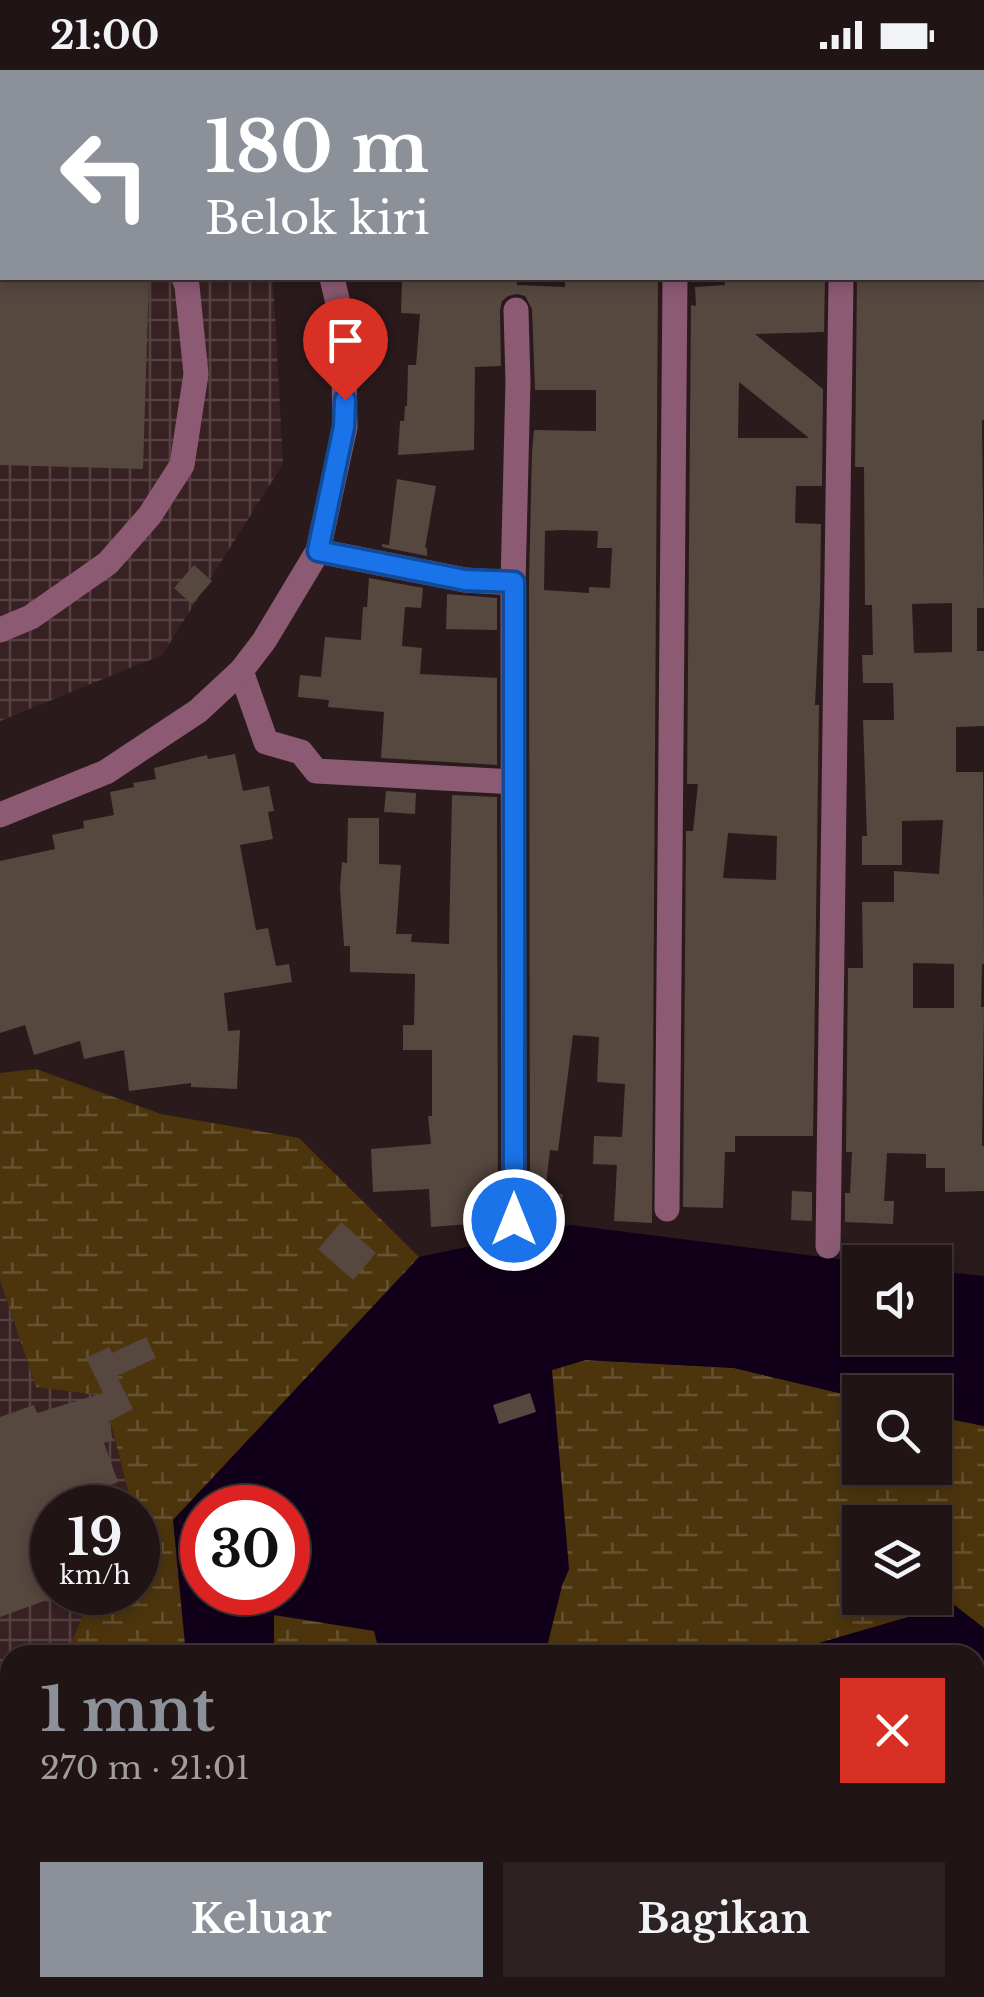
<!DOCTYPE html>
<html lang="id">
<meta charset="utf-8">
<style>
:root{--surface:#201414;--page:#2d2122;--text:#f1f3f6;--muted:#a29ea0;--line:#3d3334;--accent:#8c9099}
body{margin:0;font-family:"Libre Baskerville",serif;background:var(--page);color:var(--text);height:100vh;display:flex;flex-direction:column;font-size:38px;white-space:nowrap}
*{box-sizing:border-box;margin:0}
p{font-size:32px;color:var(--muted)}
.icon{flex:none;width:55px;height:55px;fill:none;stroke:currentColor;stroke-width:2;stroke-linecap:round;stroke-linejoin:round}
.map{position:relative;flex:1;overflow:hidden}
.side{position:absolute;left:0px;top:1575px;width:985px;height:352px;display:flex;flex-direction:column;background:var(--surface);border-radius:30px 30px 0 0;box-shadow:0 5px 15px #0003,0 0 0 2px var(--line)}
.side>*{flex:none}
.guide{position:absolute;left:0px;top:0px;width:985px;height:210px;box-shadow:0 5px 15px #0003,0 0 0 2px var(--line);background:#8c9099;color:#fff;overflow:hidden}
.buttons{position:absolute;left:842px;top:1175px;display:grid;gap:20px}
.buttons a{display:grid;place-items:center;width:110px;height:110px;border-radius:0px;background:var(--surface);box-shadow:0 5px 15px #0003,0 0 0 2px var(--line);font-size:50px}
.speed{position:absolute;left:30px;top:1415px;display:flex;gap:20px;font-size:50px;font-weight:700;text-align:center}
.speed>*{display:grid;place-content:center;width:130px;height:130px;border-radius:50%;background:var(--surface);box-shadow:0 5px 15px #0003,0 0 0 2px var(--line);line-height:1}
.speed small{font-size:25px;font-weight:400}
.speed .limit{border:15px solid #d22;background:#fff;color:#111}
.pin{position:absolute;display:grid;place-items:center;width:85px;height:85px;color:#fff;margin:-102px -42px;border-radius:50% 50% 50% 0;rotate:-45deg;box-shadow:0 0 10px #0007}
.pin .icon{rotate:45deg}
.me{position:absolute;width:110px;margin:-55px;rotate:0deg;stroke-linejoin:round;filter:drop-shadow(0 0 8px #0008)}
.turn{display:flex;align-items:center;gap:35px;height:210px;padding:0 40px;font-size:45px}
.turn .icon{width:130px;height:130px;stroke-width:2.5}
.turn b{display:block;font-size:70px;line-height:85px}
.round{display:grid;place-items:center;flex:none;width:105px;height:105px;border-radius:0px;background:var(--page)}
.head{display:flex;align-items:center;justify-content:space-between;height:170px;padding:0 40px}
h1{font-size:60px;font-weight:800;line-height:75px;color:var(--accent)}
.action{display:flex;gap:20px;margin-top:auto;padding:20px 40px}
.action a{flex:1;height:115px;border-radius:0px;background:var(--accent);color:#fff;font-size:40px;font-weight:800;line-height:115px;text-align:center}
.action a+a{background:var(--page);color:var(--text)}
.status{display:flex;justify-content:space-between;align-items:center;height:70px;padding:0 50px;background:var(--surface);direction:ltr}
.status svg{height:28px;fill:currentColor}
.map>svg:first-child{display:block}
</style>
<div class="status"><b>21:00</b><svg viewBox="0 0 49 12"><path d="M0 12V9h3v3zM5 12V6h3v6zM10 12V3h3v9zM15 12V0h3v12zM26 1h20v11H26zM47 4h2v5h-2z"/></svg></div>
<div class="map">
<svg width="984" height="1927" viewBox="0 0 984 1927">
<defs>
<pattern id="industrial-grid" width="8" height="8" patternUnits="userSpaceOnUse" patternTransform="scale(2.5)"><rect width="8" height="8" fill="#382122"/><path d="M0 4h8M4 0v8" fill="none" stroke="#554142"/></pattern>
<pattern id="wetland-marsh" width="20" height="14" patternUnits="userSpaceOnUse" patternTransform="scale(2.5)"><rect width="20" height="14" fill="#4c350d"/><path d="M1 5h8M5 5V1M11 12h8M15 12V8" fill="none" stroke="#665230"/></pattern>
</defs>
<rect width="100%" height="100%" fill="#2a1a1b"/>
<!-- industrial -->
<g fill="url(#industrial-grid)">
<polygon points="0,59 2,59 2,208 273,208 283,394 162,585 0,651"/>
<polygon points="0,1210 36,1317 104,1326 131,1432 129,1437 52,1438 52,1522 93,1523 72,1571 76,1585 10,1585 10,1918 245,1918 249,1927 9,1927 0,1902"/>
</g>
<!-- wetland -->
<path fill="url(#wetland-marsh)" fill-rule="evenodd" d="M36 999 161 1044 299 1068 419 1187 586 1290 734 1298 860 1328V1398H935V1346L984 1356V1927H438L425 1918H975V1585H76L72 1571 93 1523 138 1522V1438L129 1437 131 1432 104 1326 36 1317 0 1210V1003ZM202 1438H288V1522H202ZM860 1452H935V1528H860Z"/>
<!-- water -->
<g fill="#12001a" fill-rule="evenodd">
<path d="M571 1155 861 1192 860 1268H935V1201L984 1206V1356L935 1346V1322H860V1328L734 1298 586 1290 552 1300 569 1499 562 1516 545 1585H380L374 1561 274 1545V1585H186L173 1450 419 1187ZM202 1438H288V1522H202Z"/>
<polygon points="953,1534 984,1558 984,1927 956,1927 949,1918 975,1918 975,1585 777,1585"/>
<polygon points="565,1918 833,1918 843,1927 585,1927"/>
</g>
<!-- building -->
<g fill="#56473f" fill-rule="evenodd">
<polygon points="0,208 149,208 143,399 0,395"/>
<path d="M402 208H516L517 215 565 217V208H658L652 1153 614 1151 617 1095 593 1094 594 1066 622 1067 625 1014 597 1012 599 967 573 965 558 1081 550 1080 545 1123 563 1124 561 1144 530 1143 529 513 532 382 534 360 596 361V320H535L532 239 525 226 517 224 508 226 502 231 500 240 501 296 475 297 474 380 398 385 400 351H404L405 336H407L408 295H416L420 244 401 243ZM561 460 598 461 597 478H612L610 518 589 517V523L544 520 545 461Z"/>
<path d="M724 208H825L824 262 755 264 823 319 822 416H796L795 453 821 454 820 531 815 635H819L813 1066H735V1082H725L723 1138 683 1137 686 761H693L698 714H687L691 235 696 236 695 217 725 215ZM739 312 809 368H738ZM728 763 777 766 776 810 723 808Z"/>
<path d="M857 208H984V350H982L984 538H977V581H984V656L956 657V702H983L984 894H982L981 937H984L982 1076H984V1121L945 1122V1098H926V1084L887 1083 884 1131H894L893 1154 845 1152V1123H850L852 1082H846L848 898H863L862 832H894V801L939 804 943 750 902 751V795H862V766H867L863 650H894L893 613H863L862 585H873L872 535H865L864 397H855ZM952 533V582L914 583 912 534ZM913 893 954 894V938H913Z"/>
<polygon points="397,409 436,416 425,478 427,478 427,486 382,477 382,474 389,475"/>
<polygon points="194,495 212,511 192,534 174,518"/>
<polygon points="369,508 423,518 421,538 405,537 402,576 422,578 420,604 497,608 497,695 381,688 384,642 328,637 329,630 298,627 300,605 321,607 325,567 361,570 363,537 367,537"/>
<polygon points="447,524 497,528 497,560 446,559"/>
<polygon points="235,684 243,721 269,716 274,741 268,742 273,769 240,775 256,860 268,858 276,896 289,894 292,912 224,923 228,961 240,960 237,1019 191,1017 191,1013 129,1021 124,980 84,989 80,971 34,985 25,955 0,963 0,791 55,779 52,765 84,758 83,751 114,745 110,722 134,717 133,713 156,709 154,698 207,685 208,689"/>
<polygon points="386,721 416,723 415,744 384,742"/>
<polygon points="452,725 497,727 498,1141 495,1141 496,1152 431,1157 429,1119 373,1122 371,1079 431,1074 428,1046 432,1046 432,980 403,980 403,955 414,955 415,904 350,902 350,876 344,876 340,818 342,792 347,793 348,748 379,748 379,794 401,795 396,864 412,864 411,872 449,874"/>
<polygon points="792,1121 812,1122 812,1151 791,1150"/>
<polygon points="341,1152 376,1183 353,1210 318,1179"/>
<polygon points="146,1267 156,1288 117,1306 133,1339 108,1352 113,1370 104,1373 118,1412 68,1432 70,1438 52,1438 52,1528 0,1547 0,1347 34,1335 37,1343 103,1323 86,1288 109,1277 112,1283"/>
<polygon points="530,1323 536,1342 499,1354 493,1335"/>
</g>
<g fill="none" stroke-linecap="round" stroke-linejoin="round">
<!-- minor -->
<g stroke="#8c5a73" stroke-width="25">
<polyline points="265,0 266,2"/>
<polyline points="378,0 379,2"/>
<polyline points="592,2 592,0"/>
<polyline points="770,2 770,0"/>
<polyline points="917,2 984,1"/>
<polyline points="0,46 2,46"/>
<polyline points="0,109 2,110"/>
<polyline points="318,481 465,510 513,513"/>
<polyline points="0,560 31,547 108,493 150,445 182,395 196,304 187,216 184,208"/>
<polyline points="241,601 266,672 301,682 316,701 513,712"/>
<polyline points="0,745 106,702 198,641 241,601 264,571 318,481 345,357 343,254 332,208"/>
<polyline points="667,1139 675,208"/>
<polyline points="514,1151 513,513 518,311 516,240"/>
<polyline points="828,1176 841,208"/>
<polyline points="0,1637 10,1634"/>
<polyline points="0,1783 10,1805"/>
<polyline points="162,1918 165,1927"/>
<polyline points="317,1918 322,1927"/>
<polyline points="63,1924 74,1918"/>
</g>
</g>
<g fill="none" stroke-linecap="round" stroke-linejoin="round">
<defs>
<polyline id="route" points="345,330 344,357 318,481 465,510 514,512 514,1150"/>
</defs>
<!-- route casing -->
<use href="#route" stroke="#114b97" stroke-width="25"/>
<!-- route -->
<use href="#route" stroke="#1a73e8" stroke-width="18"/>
</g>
</svg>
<div class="buttons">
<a><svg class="icon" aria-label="sound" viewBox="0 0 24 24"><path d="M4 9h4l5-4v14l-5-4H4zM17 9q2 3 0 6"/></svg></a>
<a><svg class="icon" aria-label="search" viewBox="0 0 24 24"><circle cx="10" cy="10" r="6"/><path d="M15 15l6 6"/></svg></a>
<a><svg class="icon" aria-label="layers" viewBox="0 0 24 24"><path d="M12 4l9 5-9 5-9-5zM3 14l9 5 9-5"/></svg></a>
</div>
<div class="speed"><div>19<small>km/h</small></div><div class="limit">30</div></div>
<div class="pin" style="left:345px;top:330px;background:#d93025"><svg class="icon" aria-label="arrive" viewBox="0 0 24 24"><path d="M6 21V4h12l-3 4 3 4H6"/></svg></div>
<svg class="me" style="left:514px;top:1150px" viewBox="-20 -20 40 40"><circle r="17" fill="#1a73e8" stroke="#fff" stroke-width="3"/><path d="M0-11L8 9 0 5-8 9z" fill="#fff"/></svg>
<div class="guide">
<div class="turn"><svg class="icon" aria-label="left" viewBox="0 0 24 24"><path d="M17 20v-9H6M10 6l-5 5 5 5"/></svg><div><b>180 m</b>Belok kiri</div></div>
</div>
<section class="side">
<div class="head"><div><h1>1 mnt</h1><p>270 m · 21:01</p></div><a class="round" style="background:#d93025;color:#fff"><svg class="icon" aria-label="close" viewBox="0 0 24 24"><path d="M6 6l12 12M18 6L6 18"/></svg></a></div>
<div class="action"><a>Keluar</a><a>Bagikan</a></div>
</section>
</div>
